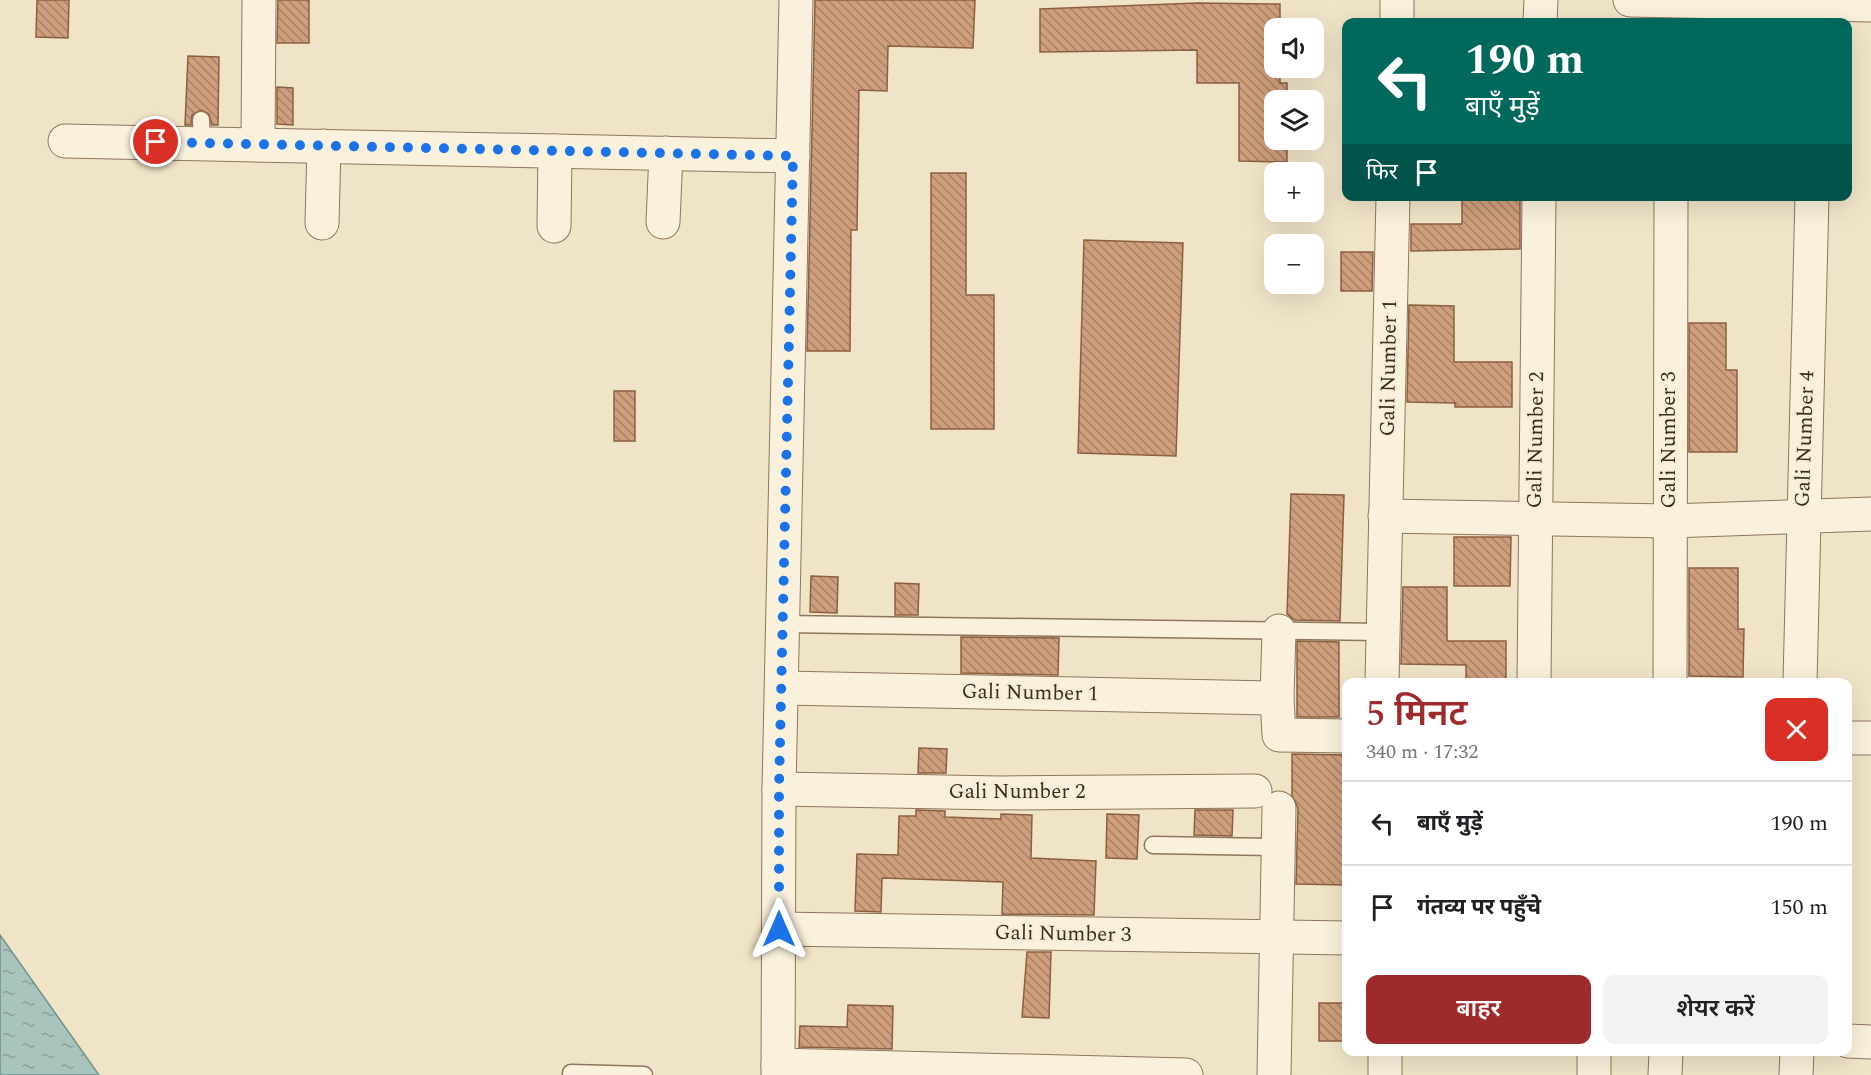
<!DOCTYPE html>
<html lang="hi">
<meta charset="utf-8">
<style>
:root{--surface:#fff;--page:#f2f2f2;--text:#202124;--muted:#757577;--line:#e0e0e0;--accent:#9e2a2b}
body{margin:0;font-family:Spectral,"Noto Sans Devanagari",serif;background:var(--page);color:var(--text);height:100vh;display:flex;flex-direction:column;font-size:22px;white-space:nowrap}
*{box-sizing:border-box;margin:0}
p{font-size:20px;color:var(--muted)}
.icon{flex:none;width:33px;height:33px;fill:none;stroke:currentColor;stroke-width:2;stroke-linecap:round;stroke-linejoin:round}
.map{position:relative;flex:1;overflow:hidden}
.panel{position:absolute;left:1342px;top:678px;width:510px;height:378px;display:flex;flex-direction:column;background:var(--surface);border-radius:12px;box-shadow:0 6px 24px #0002}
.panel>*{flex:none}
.top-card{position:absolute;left:1342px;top:18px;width:510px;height:183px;border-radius:12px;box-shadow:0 6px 24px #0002;background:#00695c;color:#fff;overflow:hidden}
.tools{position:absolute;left:1264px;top:18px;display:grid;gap:12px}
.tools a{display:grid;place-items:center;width:60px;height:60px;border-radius:12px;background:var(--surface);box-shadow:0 6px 24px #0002;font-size:30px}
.pin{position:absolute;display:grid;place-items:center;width:51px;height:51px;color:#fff;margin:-26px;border:3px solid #fff;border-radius:50%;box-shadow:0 2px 6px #0007}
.me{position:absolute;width:66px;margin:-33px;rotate:0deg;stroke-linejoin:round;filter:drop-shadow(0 0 4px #0008)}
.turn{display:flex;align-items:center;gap:21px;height:126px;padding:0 24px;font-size:27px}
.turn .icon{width:78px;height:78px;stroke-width:2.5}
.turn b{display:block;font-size:42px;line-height:51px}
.then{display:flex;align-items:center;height:57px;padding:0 24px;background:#0003;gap:12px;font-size:22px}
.round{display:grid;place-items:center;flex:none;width:63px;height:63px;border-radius:12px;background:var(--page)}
.headline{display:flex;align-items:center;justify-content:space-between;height:102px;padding:0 24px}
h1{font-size:36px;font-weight:600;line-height:45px;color:var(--accent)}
.button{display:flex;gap:12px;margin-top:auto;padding:12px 24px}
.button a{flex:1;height:69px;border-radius:12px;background:var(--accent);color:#fff;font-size:24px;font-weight:600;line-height:69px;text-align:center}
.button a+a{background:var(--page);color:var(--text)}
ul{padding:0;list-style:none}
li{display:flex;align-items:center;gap:18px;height:84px;padding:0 24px;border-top:2px solid var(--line)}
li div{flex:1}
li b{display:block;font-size:22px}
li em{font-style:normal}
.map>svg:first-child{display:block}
</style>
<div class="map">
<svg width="1871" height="1075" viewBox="0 0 1871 1075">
<defs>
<pattern id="water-ripples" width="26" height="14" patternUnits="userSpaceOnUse" patternTransform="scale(1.5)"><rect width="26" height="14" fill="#a9c4bc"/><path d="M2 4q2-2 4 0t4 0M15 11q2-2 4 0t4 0" fill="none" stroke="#8ba098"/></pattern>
<pattern id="building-back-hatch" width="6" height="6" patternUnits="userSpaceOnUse" patternTransform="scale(1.5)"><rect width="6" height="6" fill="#cf9f7d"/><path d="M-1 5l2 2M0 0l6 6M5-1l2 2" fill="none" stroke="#a98266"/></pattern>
</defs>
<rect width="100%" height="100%" fill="#f0e4c8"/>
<!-- water -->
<polygon fill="url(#water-ripples)" stroke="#6f938a" stroke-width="1.5" points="0,935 99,1075 0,1075"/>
<!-- building -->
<g fill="url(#building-back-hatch)" stroke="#8d5f41" stroke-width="1.5">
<polygon points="37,0 69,0 68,38 36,37"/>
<polygon points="278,0 309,0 309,43 277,43"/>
<polygon points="815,0 975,0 973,48 888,46 887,91 859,90 857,230 851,230 850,351 807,351"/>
<polygon points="1198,3 1280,4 1280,28 1275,28 1275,68 1280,68 1280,83 1287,83 1287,100 1275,100 1275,140 1287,140 1287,162 1239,161 1239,83 1197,83 1197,50 1040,52 1040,9"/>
<polygon points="188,56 219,57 218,125 212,125 209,114 201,110 192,115 191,125 185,125"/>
<polygon points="277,87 293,88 293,125 277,124"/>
<polygon points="931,173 966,173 966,295 994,295 994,429 931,429"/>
<polygon points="1462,196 1520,196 1520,249 1411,251 1411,224 1462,224"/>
<polygon points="1084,240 1183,243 1176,456 1078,453"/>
<polygon points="1341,252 1373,252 1372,291 1341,291"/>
<polygon points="1409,305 1454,306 1454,362 1512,362 1512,407 1455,407 1455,403 1407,402"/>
<polygon points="1689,323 1726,323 1726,370 1737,370 1737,452 1689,452"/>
<rect x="614" y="391" width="21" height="50"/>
<polygon points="1291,494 1344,495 1340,621 1294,620 1287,614"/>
<polygon points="1454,537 1511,537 1510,586 1454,586"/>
<polygon points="1689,568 1738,568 1738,629 1744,629 1743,677 1689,676"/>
<polygon points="811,576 838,577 837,613 810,612"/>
<polygon points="895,583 919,584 918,615 895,615"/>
<polygon points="1403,587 1447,587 1447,641 1506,641 1506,682 1466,682 1466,665 1401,664"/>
<polygon points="961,637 1059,638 1058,675 961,673"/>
<polygon points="1297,641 1339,642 1339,717 1297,717"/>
<polygon points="919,748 947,749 946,773 918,773"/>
<polygon points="1292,754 1347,755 1347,885 1296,884 1298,808 1292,796"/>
<polygon points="916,810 945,811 945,817 1001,819 1001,814 1032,815 1031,858 1096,861 1094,915 1002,914 1003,882 882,878 881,912 855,911 857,854 898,855 899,816 916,816"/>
<polygon points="1195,810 1233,810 1232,836 1194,835"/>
<polygon points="1107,814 1139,815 1137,859 1106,858"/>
<polygon points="1027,952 1051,952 1049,1018 1022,1017"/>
<rect x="1319" y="1003" width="28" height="38"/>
<polygon points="848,1005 893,1006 892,1049 799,1047 800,1026 847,1027"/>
</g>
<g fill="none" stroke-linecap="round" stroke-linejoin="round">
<defs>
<g id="service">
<polyline points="201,120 202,143"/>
<polyline points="783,624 1382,632"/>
<polyline points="1153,845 1278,847"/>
<polyline points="571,1073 644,1075"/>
</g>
<g id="minor">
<polyline points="1397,22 1397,0"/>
<polyline points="1540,22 1541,0"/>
<polyline points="65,141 793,156"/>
<polyline points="258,145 259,0"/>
<polyline points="663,222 666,153"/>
<polyline points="322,223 324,146"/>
<polyline points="554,226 555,151"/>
<polyline points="1385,516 1669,521 1871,514"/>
<polyline points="1279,631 1277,698 1279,735 1347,736"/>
<polyline points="1382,682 1393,196"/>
<polyline points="1534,682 1539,196"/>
<polyline points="1670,682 1671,196"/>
<polyline points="1800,682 1812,196"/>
<polyline points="783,688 1277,698"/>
<polyline points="1848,738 1871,738"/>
<polyline points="779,789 1000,793 1255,791"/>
<polyline points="779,929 1347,938"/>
<polyline points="1848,1041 1871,1042"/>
<polyline points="1385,1052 1385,1075"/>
<polyline points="1594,1052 1594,1075"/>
<polyline points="778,1065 1186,1075"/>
<polyline points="778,1075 779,789 796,0"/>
<polyline points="1274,1075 1279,808"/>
<polyline points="1665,1075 1666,1052"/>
<polyline points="1796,1075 1797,1052"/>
</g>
<polyline id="tertiary" points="1630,0 1871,5"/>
</defs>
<!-- service casing -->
<use href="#service" stroke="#8d765c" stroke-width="19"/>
<!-- minor casing -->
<use href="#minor" stroke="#8d765c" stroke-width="35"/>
<!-- tertiary casing -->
<use href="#tertiary" stroke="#8d765c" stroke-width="35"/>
<!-- service -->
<use href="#service" stroke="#faf1dc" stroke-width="16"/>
<!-- minor -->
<use href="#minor" stroke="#faf1dc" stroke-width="33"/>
<!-- tertiary -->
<use href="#tertiary" stroke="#faf1dc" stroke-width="33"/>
</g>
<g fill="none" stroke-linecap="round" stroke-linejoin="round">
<!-- route -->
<polyline stroke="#1a73e8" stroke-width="10" stroke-dasharray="0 18" points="156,142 793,156 779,789 779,929"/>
</g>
<g text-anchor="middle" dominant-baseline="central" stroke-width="4.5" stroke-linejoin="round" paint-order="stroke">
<!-- street labels -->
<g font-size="21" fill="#3d2e20" stroke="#f7eed8">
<text transform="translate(1389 368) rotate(-89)">Gali Number 1</text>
<text transform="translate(1805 439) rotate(-88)">Gali Number 4</text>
<text transform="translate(1536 440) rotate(-89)">Gali Number 2</text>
<text transform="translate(1669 440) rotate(-90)">Gali Number 3</text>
<text transform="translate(1030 693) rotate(1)">Gali Number 1</text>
<text x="1017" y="792">Gali Number 2</text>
<text transform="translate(1063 934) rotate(1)">Gali Number 3</text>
</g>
</g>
</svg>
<div class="tools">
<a><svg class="icon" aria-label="sound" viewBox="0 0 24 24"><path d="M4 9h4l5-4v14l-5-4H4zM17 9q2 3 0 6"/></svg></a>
<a><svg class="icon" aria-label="layers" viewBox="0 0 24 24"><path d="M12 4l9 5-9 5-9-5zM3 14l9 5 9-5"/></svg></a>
<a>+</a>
<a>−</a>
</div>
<div class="pin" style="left:156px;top:142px;background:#d93025"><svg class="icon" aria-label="arrive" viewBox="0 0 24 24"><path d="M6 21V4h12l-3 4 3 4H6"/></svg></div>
<svg class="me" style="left:779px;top:929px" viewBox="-20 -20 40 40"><path d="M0-17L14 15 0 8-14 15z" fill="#1a73e8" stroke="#fff" stroke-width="4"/></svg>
<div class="top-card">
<div class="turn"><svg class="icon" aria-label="left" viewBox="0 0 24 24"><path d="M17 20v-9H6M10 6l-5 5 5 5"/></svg><div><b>190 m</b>बाएँ मुड़ें</div></div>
<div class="then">फिर<svg class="icon" aria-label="arrive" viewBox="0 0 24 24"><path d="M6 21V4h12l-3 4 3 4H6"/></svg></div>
</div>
<section class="panel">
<div class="headline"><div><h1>5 मिनट</h1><p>340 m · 17:32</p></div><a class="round" style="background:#d93025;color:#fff"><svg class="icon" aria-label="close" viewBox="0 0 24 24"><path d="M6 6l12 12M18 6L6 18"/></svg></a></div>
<ul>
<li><svg class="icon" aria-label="left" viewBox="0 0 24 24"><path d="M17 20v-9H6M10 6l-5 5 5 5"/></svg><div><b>बाएँ मुड़ें</b></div><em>190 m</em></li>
<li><svg class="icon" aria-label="arrive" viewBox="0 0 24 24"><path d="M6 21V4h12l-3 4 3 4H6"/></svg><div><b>गंतव्य पर पहुँचे</b></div><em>150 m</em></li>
</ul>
<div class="button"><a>बाहर</a><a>शेयर करें</a></div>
</section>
</div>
